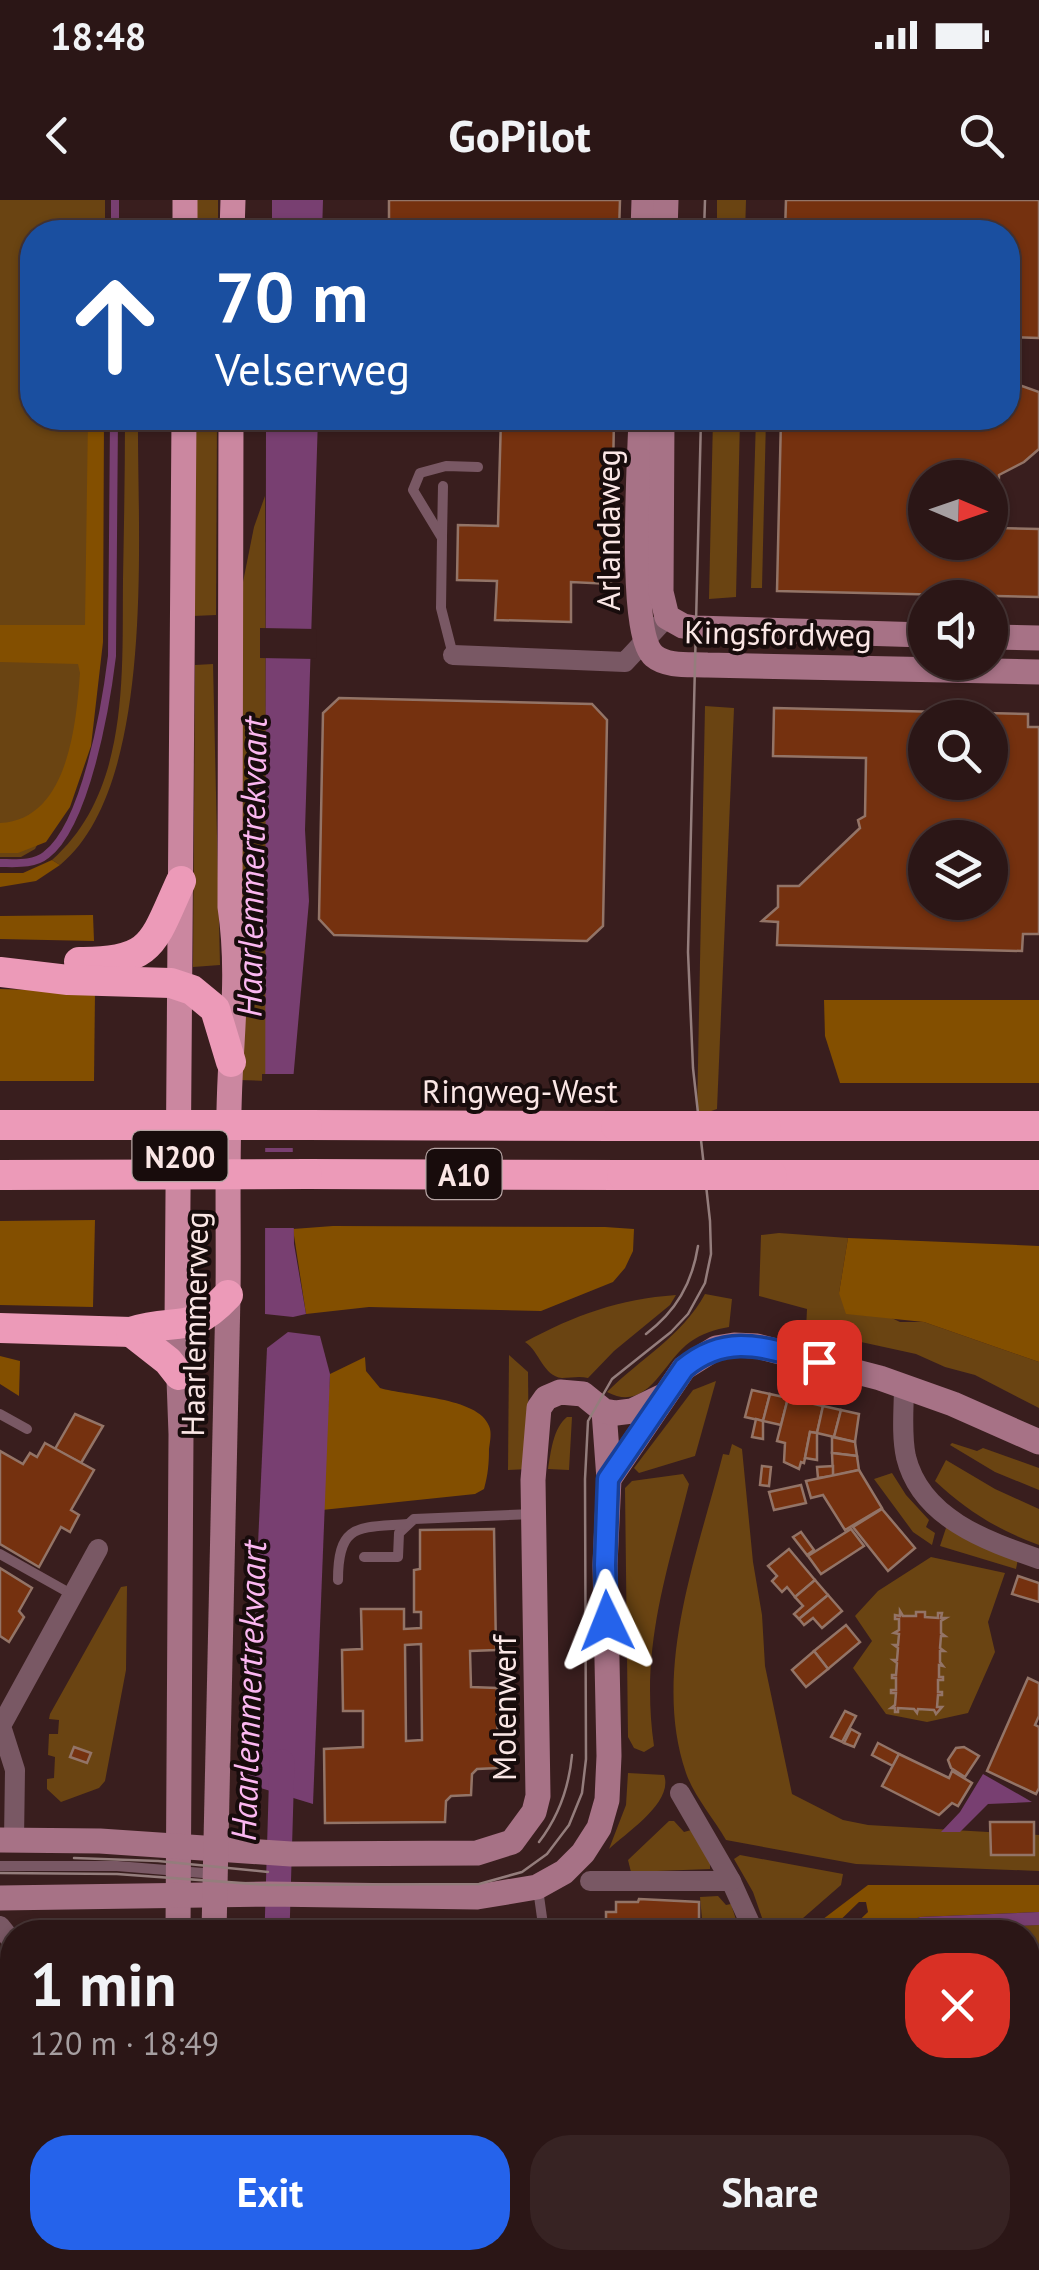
<!DOCTYPE html>
<meta charset="utf-8">
<style>
:root{--surface:#2b1616;--page:#372323;--text:#f1f3f6;--muted:#a69fa1;--line:#473535;--accent:#2563eb}
body{margin:0;font-family:"PT Sans",sans-serif;background:var(--page);color:var(--text);height:100vh;display:flex;flex-direction:column;font-size:38px;white-space:nowrap}
*{box-sizing:border-box;margin:0}
p{font-size:32px;color:var(--muted)}
.icon{flex:none;width:55px;height:55px;fill:none;stroke:currentColor;stroke-width:2;stroke-linecap:round;stroke-linejoin:round}
.map{position:relative;flex:1;overflow:hidden}
.drawer{position:absolute;left:0px;top:1720px;width:1040px;height:350px;display:flex;flex-direction:column;background:var(--surface);border-radius:40px 40px 0 0;box-shadow:0 2px 8px #0004,0 0 0 2px var(--line)}
.drawer>*{flex:none}
.banner{position:absolute;left:20px;top:20px;width:1000px;height:210px;border-radius:40px;box-shadow:0 2px 8px #0004,0 0 0 2px var(--line);background:#1a4fa0;color:#fff;overflow:hidden}
.needle{width:65px;rotate:92deg}
.buttons{position:absolute;left:908px;top:260px;display:grid;gap:20px}
.buttons a{display:grid;place-items:center;width:100px;height:100px;border-radius:50%;background:var(--surface);box-shadow:0 2px 8px #0004,0 0 0 2px var(--line);font-size:50px}
.pin{position:absolute;display:grid;place-items:center;width:85px;height:85px;color:#fff;margin:-42px;border-radius:20px;box-shadow:0 5px 15px #0006}
.me{position:absolute;width:110px;margin:-55px;rotate:358deg;stroke-linejoin:round;filter:drop-shadow(0 0 8px #0008)}
.turn{display:flex;align-items:center;gap:35px;height:210px;padding:0 30px;font-size:45px}
.turn .icon{width:130px;height:130px;stroke-width:2.5}
.turn b{display:block;font-size:70px;line-height:85px}
.round{display:grid;place-items:center;flex:none;width:105px;height:105px;border-radius:40px;background:var(--page)}
.head{display:flex;align-items:center;justify-content:space-between;height:170px;padding:0 30px}
h1{font-size:60px;font-weight:600;line-height:75px}
.action{display:flex;gap:20px;margin-top:auto;padding:20px 30px}
.action a{flex:1;height:115px;border-radius:40px;background:var(--accent);color:#fff;font-size:40px;font-weight:600;line-height:115px;text-align:center}
.action a+a{background:var(--page);color:var(--text)}
.status{display:flex;justify-content:space-between;align-items:center;height:70px;padding:0 50px;background:var(--surface);direction:ltr}
.status svg{height:28px;fill:currentColor}
header{display:flex;justify-content:space-between;align-items:center;height:130px;padding:0 30px;background:var(--surface);font-size:45px;font-weight:600}
.map>svg:first-child{display:block}
</style>
<div class="status"><b>18:48</b><svg viewBox="0 0 49 12"><path d="M0 12V9h3v3zM5 12V6h3v6zM10 12V3h3v9zM15 12V0h3v12zM26 1h20v11H26zM47 4h2v5h-2z"/></svg></div>
<header><svg class="icon" aria-label="back" viewBox="0 0 24 24"><path d="M15 5l-7 7 7 7"/></svg>GoPilot<svg class="icon" aria-label="search" viewBox="0 0 24 24"><circle cx="10" cy="10" r="6"/><path d="M15 15l6 6"/></svg></header>
<div class="map">
<svg width="1039" height="2070" viewBox="0 0 1039 2070">
<rect width="100%" height="100%" fill="#391e1e"/>
<!-- green -->
<g fill="#6a4412">
<polygon points="0,0 105,0 105,32 32,32 32,218 102,218 94,472 55,610 35,649 21,657 0,657"/>
<rect x="197" y="0" width="21" height="32"/>
<polygon points="717,0 746,0 745,32 717,32"/>
<path d="M125 218H138C137 335 157 585 60 665L52 660C130 591 122 474 123 379 124 325 125 271 125 218Z"/>
<polygon points="195,218 217,218 216,415 193,416"/>
<polygon points="713,218 740,218 736,397 709,399"/>
<polygon points="756,218 766,218 762,388 751,388"/>
<polygon points="265,296 267,881 239,880 243,382 254,327"/>
<polygon points="213,464 220,765 193,767 195,465"/>
<polygon points="705,506 734,508 717,909 697,916"/>
<polygon points="779,1033 848,1038 839,1093 900,1122 924,1122 1039,1162 1039,1208 975,1175 945,1167 916,1154 806,1130 807,1109 759,1096 761,1035"/>
<path d="M705 1094 732 1099 729 1127C716 1129 701 1134 690 1142 663 1161 648 1214 607 1192 640 1159 682 1136 705 1094Z"/>
<path d="M676 1095 670 1105 614 1151 588 1178C579 1176 571 1178 562 1178 543 1176 540 1152 525 1142 575 1115 619 1099 676 1095Z"/>
<polygon points="509,1155 528,1172 529,1269 508,1270"/>
<polygon points="716,1181 695,1256 639,1273 634,1268 693,1190"/>
<path d="M567 1217H572L569 1270 548 1269C551 1252 553 1228 567 1217Z"/>
<polygon points="952,1243 977,1251 983,1248 1039,1268 1039,1290 995,1272 950,1245"/>
<path d="M732 1244 742 1249 753 1362 762 1415 765 1466 792 1594 843 1620 868 1625 1039 1635V1671L856 1664 726 1640C714 1619 694 1596 686 1573 651 1471 698 1353 723 1254L729 1255Z"/>
<path d="M946 1260 995 1289 1039 1309V1345C998 1330 967 1311 935 1281Z"/>
<polygon points="892,1273 906,1295 929,1320 926,1327 935,1333 932,1345 913,1332 874,1279"/>
<path d="M683 1274 689 1284C666 1376 640 1449 654 1546L644 1552 634 1548 628 1537 625 1288 632 1281Z"/>
<polygon points="947,1325 1018,1359 1016,1369 940,1346"/>
<polygon points="931,1357 1005,1373 988,1422 995,1452 968,1513 927,1522 886,1514 853,1468 872,1441 855,1416 878,1391"/>
<polygon points="127,1386 126,1470 105,1581 99,1588 61,1602 47,1589 47,1579 54,1578 55,1557 48,1555 49,1534 58,1534 59,1520 49,1519 50,1514 121,1387"/>
<path d="M628 1573 664 1575C674 1602 627 1632 609 1649L626 1605Z"/>
<polygon points="669,1621 674,1621 684,1632 691,1630 710,1660 710,1669 631,1672 628,1660"/>
<polygon points="740,1655 843,1674 841,1685 787,1732 767,1732 753,1692 734,1659"/>
<polygon points="718,1696 726,1705 731,1704 740,1732 719,1732 717,1720 702,1719 700,1697"/>
<polygon points="1039,1725 1039,2070 819,2070 821,2058 1028,2058 1028,1732 917,1732 926,1729"/>
<polygon points="0,1798 12,1799 12,2022 0,2023"/>
</g>
<!-- forest -->
<g fill="#834f00">
<path d="M88 218H104L103 442 91 546 70 607 46 642 18 653H0V623C68 620 76 525 80 473L78 464 0 462V425H85Z"/>
<polygon points="52,660 60,665 36,681 0,687 0,673 23,673"/>
<polygon points="93,715 94,741 0,739 0,716"/>
<polygon points="0,789 95,792 94,881 0,881"/>
<polygon points="824,800 1039,800 1039,883 840,883 825,836"/>
<polygon points="95,1020 93,1107 0,1105 0,1021"/>
<polygon points="333,1026 605,1027 634,1029 633,1051 625,1068 613,1082 541,1111 369,1107 306,1114 293,1029"/>
<polygon points="848,1038 1039,1046 1039,1162 924,1122 846,1114 839,1093"/>
<polygon points="0,1156 20,1161 19,1196 0,1184"/>
<path d="M365 1157 366 1171 380 1188C405 1196 479 1197 489 1226 492 1232 490 1242 489 1249 489 1263 488 1275 484 1289L475 1294 322 1310 330 1174Z"/>
<polygon points="868,1685 1039,1685 1039,1712 920,1717 886,1732 847,1732 868,1712 866,1702 859,1702 828,1732 806,1732"/>
</g>
<!-- water -->
<g fill="#783f71">
<polygon points="272,0 323,0 322,32 272,32"/>
<polygon points="266,218 318,218 305,630 309,701 292,892 294,1044 306,1114 293,1117 265,1114"/>
<polygon points="288,1132 320,1136 330,1174 313,1604 247,1584 267,1148"/>
<polygon points="983,1574 1032,1602 988,1604 960,1632 941,1632 960,1612"/>
<polygon points="1039,1712 1039,1725 886,1732 920,1717"/>
<polygon points="237,2058 304,2058 304,2070 236,2070"/>
</g>
<!-- pier -->
<g fill="#391e1e">
<polygon points="260,428 317,429 316,459 260,458"/>
<rect x="262" y="874" width="36" height="74"/>
<rect x="262" y="952" width="36" height="76"/>
</g>
<g fill="none" stroke-linecap="round" stroke-linejoin="round">
<!-- stream -->
<g stroke="#783f71" stroke-width="8">
<polyline points="115,32 115,0"/>
<path d="M0 663C15 663 34 665 46 655 86 625 106 505 112 456L114 218"/>
<polyline points="1028,1937 1039,1949"/>
<polyline points="1028,2021 1039,2010"/>
<polyline points="978,2070 991,2058"/>
</g>
<!-- canal -->
<polyline stroke="#783f71" stroke-width="25" points="277,1732 282,1562"/>
</g>
<!-- building -->
<g fill="#75310f" stroke="#937467" stroke-width="2.5" fill-rule="evenodd">
<polygon points="389,0 620,0 619,32 389,32"/>
<polygon points="786,0 1039,0 1039,138 1008,137 1008,32 785,32"/>
<path d="M1008 181 1039 192V249L1024 262 999 275 998 328 1039 329V397L777 391 781 218H1008ZM925 278H990V342H925Z"/>
<polygon points="501,218 614,218 611,384 571,382 571,422 495,420 497,381 457,380 458,325 498,326"/>
<polygon points="339,498 592,504 607,520 603,726 587,741 334,735 319,719 323,513"/>
<path d="M774 508 1028 514V527H1039V734H1023L1022 751 777 745 778 722 762 721 778 707V686H799L860 628 858 620 865 616 866 558 773 556ZM925 518H990V582H925ZM925 638H990V702H925Z"/>
<polygon points="752,1190 770,1194 763,1221 745,1217"/>
<polygon points="770,1194 788,1198 781,1225 763,1221"/>
<polygon points="788,1198 823,1206 817,1233 810,1232 804,1263 801,1262 799,1269 784,1262 785,1243 777,1241"/>
<polygon points="823,1206 841,1210 834,1237 817,1233"/>
<polygon points="841,1210 859,1214 855,1242 834,1237"/>
<polygon points="75,1214 103,1226 81,1263 55,1249"/>
<polygon points="756,1219 763,1221 763,1239 752,1237"/>
<polygon points="810,1232 817,1233 817,1260 805,1258"/>
<polygon points="832,1237 855,1242 857,1256 832,1253"/>
<polygon points="45,1243 94,1270 71,1310 79,1315 70,1332 61,1327 39,1367 0,1344 0,1251 23,1264 30,1253 37,1257"/>
<polygon points="832,1253 857,1256 859,1270 833,1276"/>
<polygon points="762,1266 771,1267 769,1286 760,1285"/>
<polygon points="833,1266 833,1276 818,1278 817,1267"/>
<polygon points="859,1270 882,1308 845,1330 823,1295 811,1298 806,1281"/>
<polygon points="801,1285 806,1303 774,1310 769,1292"/>
<polygon points="882,1309 915,1348 888,1371 853,1327"/>
<path d="M494 1329 496 1450 470 1451 471 1487 497 1488 498 1568 477 1569 472 1574 471 1595 451 1596 446 1601 445 1622 325 1623 324 1549 363 1547V1511H343L342 1450 362 1449 361 1409H404V1429L421 1428V1412H414V1370L420 1369V1330ZM421 1444 422 1540 406 1541 405 1445Z"/>
<polygon points="851,1329 864,1346 821,1374 808,1356"/>
<polygon points="801,1332 814,1350 807,1355 793,1337"/>
<polygon points="789,1349 815,1380 795,1397 787,1387 782,1392 772,1381 777,1376 768,1366"/>
<polygon points="0,1368 32,1388 19,1411 24,1417 9,1442 0,1436"/>
<polygon points="1018,1376 1039,1383 1039,1402 1012,1394"/>
<polygon points="815,1380 828,1395 799,1419 794,1414 803,1406 795,1397"/>
<polygon points="828,1395 842,1411 822,1428 813,1418 804,1425 799,1419"/>
<polygon points="900,1411 903,1416 916,1416 916,1412 925,1412 925,1417 938,1418 938,1413 942,1413 941,1418 946,1418 941,1421 941,1433 945,1436 941,1436 940,1448 944,1451 940,1451 940,1462 943,1466 939,1465 939,1477 943,1477 943,1480 938,1480 938,1492 942,1492 942,1495 938,1495 937,1507 942,1507 936,1514 934,1510 918,1509 917,1513 914,1509 898,1508 898,1512 895,1512 895,1508 891,1508 895,1505 896,1493 891,1493 891,1490 896,1490 896,1478 892,1478 892,1475 896,1475 897,1463 893,1460 897,1460 898,1448 894,1445 898,1445 899,1434 894,1433 899,1430 899,1419 895,1419 895,1415 900,1416"/>
<polygon points="846,1425 860,1442 828,1469 814,1451"/>
<polygon points="814,1451 828,1469 806,1487 792,1470"/>
<polygon points="1028,1478 1039,1483 1039,1516 1035,1525 1039,1527 1039,1588 1036,1594 987,1571"/>
<polygon points="845,1511 856,1516 842,1542 831,1537"/>
<polygon points="851,1529 860,1534 854,1547 844,1543"/>
<polygon points="878,1543 899,1554 893,1566 872,1555"/>
<polygon points="74,1547 91,1553 87,1563 70,1557"/>
<polygon points="964,1547 979,1556 965,1577 951,1568 948,1560 956,1548"/>
<polygon points="899,1554 949,1578 952,1571 972,1583 958,1606 952,1603 939,1615 882,1586"/>
<polygon points="990,1622 1034,1622 1034,1655 991,1655"/>
<polygon points="639,1699 699,1702 699,1721 715,1721 715,1732 606,1732 606,1712 616,1712 616,1702 638,1702"/>
<polygon points="0,1771 12,1774 12,1816 0,1815"/>
<rect x="0" y="2012" width="12" height="42"/>
<rect x="354" y="2058" width="128" height="12"/>
<rect x="559" y="2058" width="139" height="12"/>
</g>
<g fill="none" stroke-linecap="round" stroke-linejoin="round">
<!-- lane -->
<g stroke="#795864" stroke-width="10">
<polyline points="442,337 443,286"/>
<polyline points="453,455 441,408 442,338 413,290 420,273 446,266 478,267"/>
<polyline points="0,1214 27,1229"/>
<polyline points="0,1354 73,1395"/>
<polyline points="364,1357 398,1357 399,1333 414,1319 533,1314"/>
<path d="M338 1380C338 1322 359 1328 408 1324"/>
<polyline points="0,1666 117,1666 215,1674"/>
<polyline points="538,1689 544,1732"/>
<polyline points="342,2058 342,2070"/>
<polyline points="490,2070 490,2058"/>
<polyline points="542,2070 542,2058"/>
</g>
<!-- street -->
<g stroke="#795864" stroke-width="20">
<polyline points="453,455 625,462 667,417"/>
<path d="M904 1185C904 1208 901 1234 906 1257 921 1318 986 1341 1039 1359"/>
<polyline points="680,1593 731,1681 754,1732"/>
<polyline points="14,1640 15,1570 1,1526 98,1349"/>
<polyline points="590,1681 731,1681"/>
<polyline points="0,1726 12,1741"/>
<polyline points="131,2070 131,2058"/>
<polyline points="748,2070 750,2058"/>
</g>
<!-- secondary -->
<g stroke="#a77286" stroke-width="25">
<polyline points="643,32 644,0"/>
<polyline points="665,32 666,0"/>
<path d="M641 218C640 258 628 434 654 456 667 467 691 464 707 465L1039 472"/>
<polyline points="662,218 661,392 667,417 683,426 695,428 925,435"/>
<polyline points="990,437 1039,438"/>
<polyline points="177,1126 181,1234 178,1732"/>
<polyline points="604,1211 609,1279"/>
<polyline points="0,1640 100,1641 291,1654 477,1653 512,1642 534,1612 538,1596 533,1280 539,1208 546,1198 560,1192 583,1194 604,1211 616,1213 632,1211 661,1197"/>
<polyline points="0,1698 268,1694 477,1697 537,1687 564,1672 583,1653 599,1628 607,1600 609,1556 605,1365 609,1279 684,1168 716,1148 734,1145 757,1146 880,1178 953,1204 1039,1242"/>
<polyline points="214,1732 228,1095"/>
<polyline points="198,2070 200,2058"/>
</g>
<!-- primary -->
<g stroke="#cb87a0" stroke-width="25">
<polyline points="185,32 185,0"/>
<polyline points="232,32 233,0"/>
<path d="M228 1095C229 1018 226 939 231 862 234 808 238 760 230 707L231 218"/>
<polyline points="177,1126 184,218"/>
</g>
<!-- highway -->
<g stroke="#ec9ab8" stroke-width="30">
<path d="M79 762C154 763 153 742 181 681"/>
<polyline points="0,772 68,780 171,783 192,790 215,809 231,862"/>
<polyline points="307,925 616,926"/>
<polyline points="766,926 1039,926"/>
<polyline points="307,974 622,975"/>
<polyline points="772,975 1039,975"/>
<path d="M0 1128 131 1132C176 1116 188 1138 228 1095"/>
<polyline points="131,1132 168,1161 179,1175"/>
</g>
<!-- tram -->
<g stroke="#947d7c" stroke-width="2.5">
<polyline points="704,32 705,0"/>
<path d="M646 1134C676 1111 692 1084 698 1046"/>
<path d="M539 1642C559 1616 569 1587 572 1555"/>
<polyline points="74,1658 158,1661 268,1672"/>
<polyline points="0,1673 117,1674 268,1685 479,1684 522,1672 547,1654 569,1625 582,1593 586,1559 585,1279 588,1221 612,1179 671,1132 688,1114 705,1083 711,1054 710,1021 693,868 688,752 701,218"/>
</g>
<!-- highway-bridge -->
<g stroke="#ec9ab8" stroke-width="30">
<polyline points="0,925 307,925"/>
<polyline points="616,926 766,926"/>
<polyline points="0,975 307,974"/>
<polyline points="622,975 772,975"/>
</g>
</g>
<g fill="none" stroke-linecap="round" stroke-linejoin="round">
<defs>
<path id="route" d="M607 1421 605 1365 608 1279 684 1168C729 1131 767 1149 819 1162"/>
</defs>
<!-- route casing -->
<use href="#route" stroke="#184099" stroke-width="25"/>
<!-- route -->
<use href="#route" stroke="#2563eb" stroke-width="18"/>
</g>
<g text-anchor="middle" dominant-baseline="central" stroke-width="8" stroke-linejoin="round" paint-order="stroke">
<!-- shield labels -->
<g fill="#180c0c" stroke="#b6a5a4" stroke-width="2.5">
<rect x="132.5" y="931" width="95" height="50" rx="8"/>
<rect x="426.5" y="949" width="75" height="50" rx="8"/>
</g>
<g font-size="30" font-weight="bold" fill="#fae6e5">
<text x="180" y="956">N200</text>
<text x="464" y="974">A10</text>
</g>
<!-- street labels -->
<g font-size="32" fill="#fae6e5" stroke="#180c0c">
<text transform="translate(608 330) rotate(-90)">Arlandaweg</text>
<text transform="translate(778 433) rotate(1)">Kingsfordweg</text>
<text x="520" y="891">Ringweg-West</text>
<text transform="translate(194 1124) rotate(-89)">Haarlemmerweg</text>
<text transform="translate(504 1508) rotate(-90)">Molenwerf</text>
</g>
<!-- water labels -->
<g font-size="35" font-style="italic" fill="#fbb7f1" stroke="#180c0c">
<text transform="translate(251 667) rotate(-89)">Haarlemmertrekvaart</text>
<text transform="translate(248 1491) rotate(-88)">Haarlemmertrekvaart</text>
</g>
</g>
</svg>
<div class="buttons">
<a><svg class="needle" viewBox="-14 -14 28 28"><path d="M0-13l5 13h-10z" fill="#e53935"/><path d="M0 13l5-13h-10z" fill="#a69fa1"/></svg></a>
<a><svg class="icon" aria-label="sound" viewBox="0 0 24 24"><path d="M4 9h4l5-4v14l-5-4H4zM17 9q2 3 0 6"/></svg></a>
<a><svg class="icon" aria-label="search" viewBox="0 0 24 24"><circle cx="10" cy="10" r="6"/><path d="M15 15l6 6"/></svg></a>
<a><svg class="icon" aria-label="layers" viewBox="0 0 24 24"><path d="M12 4l9 5-9 5-9-5zM3 14l9 5 9-5"/></svg></a>
</div>
<div class="pin" style="left:819px;top:1162px;background:#d93025"><svg class="icon" aria-label="arrive" viewBox="0 0 24 24"><path d="M6 21V4h12l-3 4 3 4H6"/></svg></div>
<svg class="me" style="left:607px;top:1421px" viewBox="-20 -20 40 40"><path d="M0-17L14 15 0 8-14 15z" fill="#2563eb" stroke="#fff" stroke-width="4"/></svg>
<div class="banner">
<div class="turn"><svg class="icon" aria-label="ahead" viewBox="0 0 24 24"><path d="M12 20V5M6 11l6-6 6 6"/></svg><div><b>70 m</b>Velserweg</div></div>
</div>
<section class="drawer">
<div class="head"><div><h1>1 min</h1><p>120 m · 18:49</p></div><a class="round" style="background:#d93025;color:#fff"><svg class="icon" aria-label="close" viewBox="0 0 24 24"><path d="M6 6l12 12M18 6L6 18"/></svg></a></div>
<div class="action"><a>Exit</a><a>Share</a></div>
</section>
</div>
